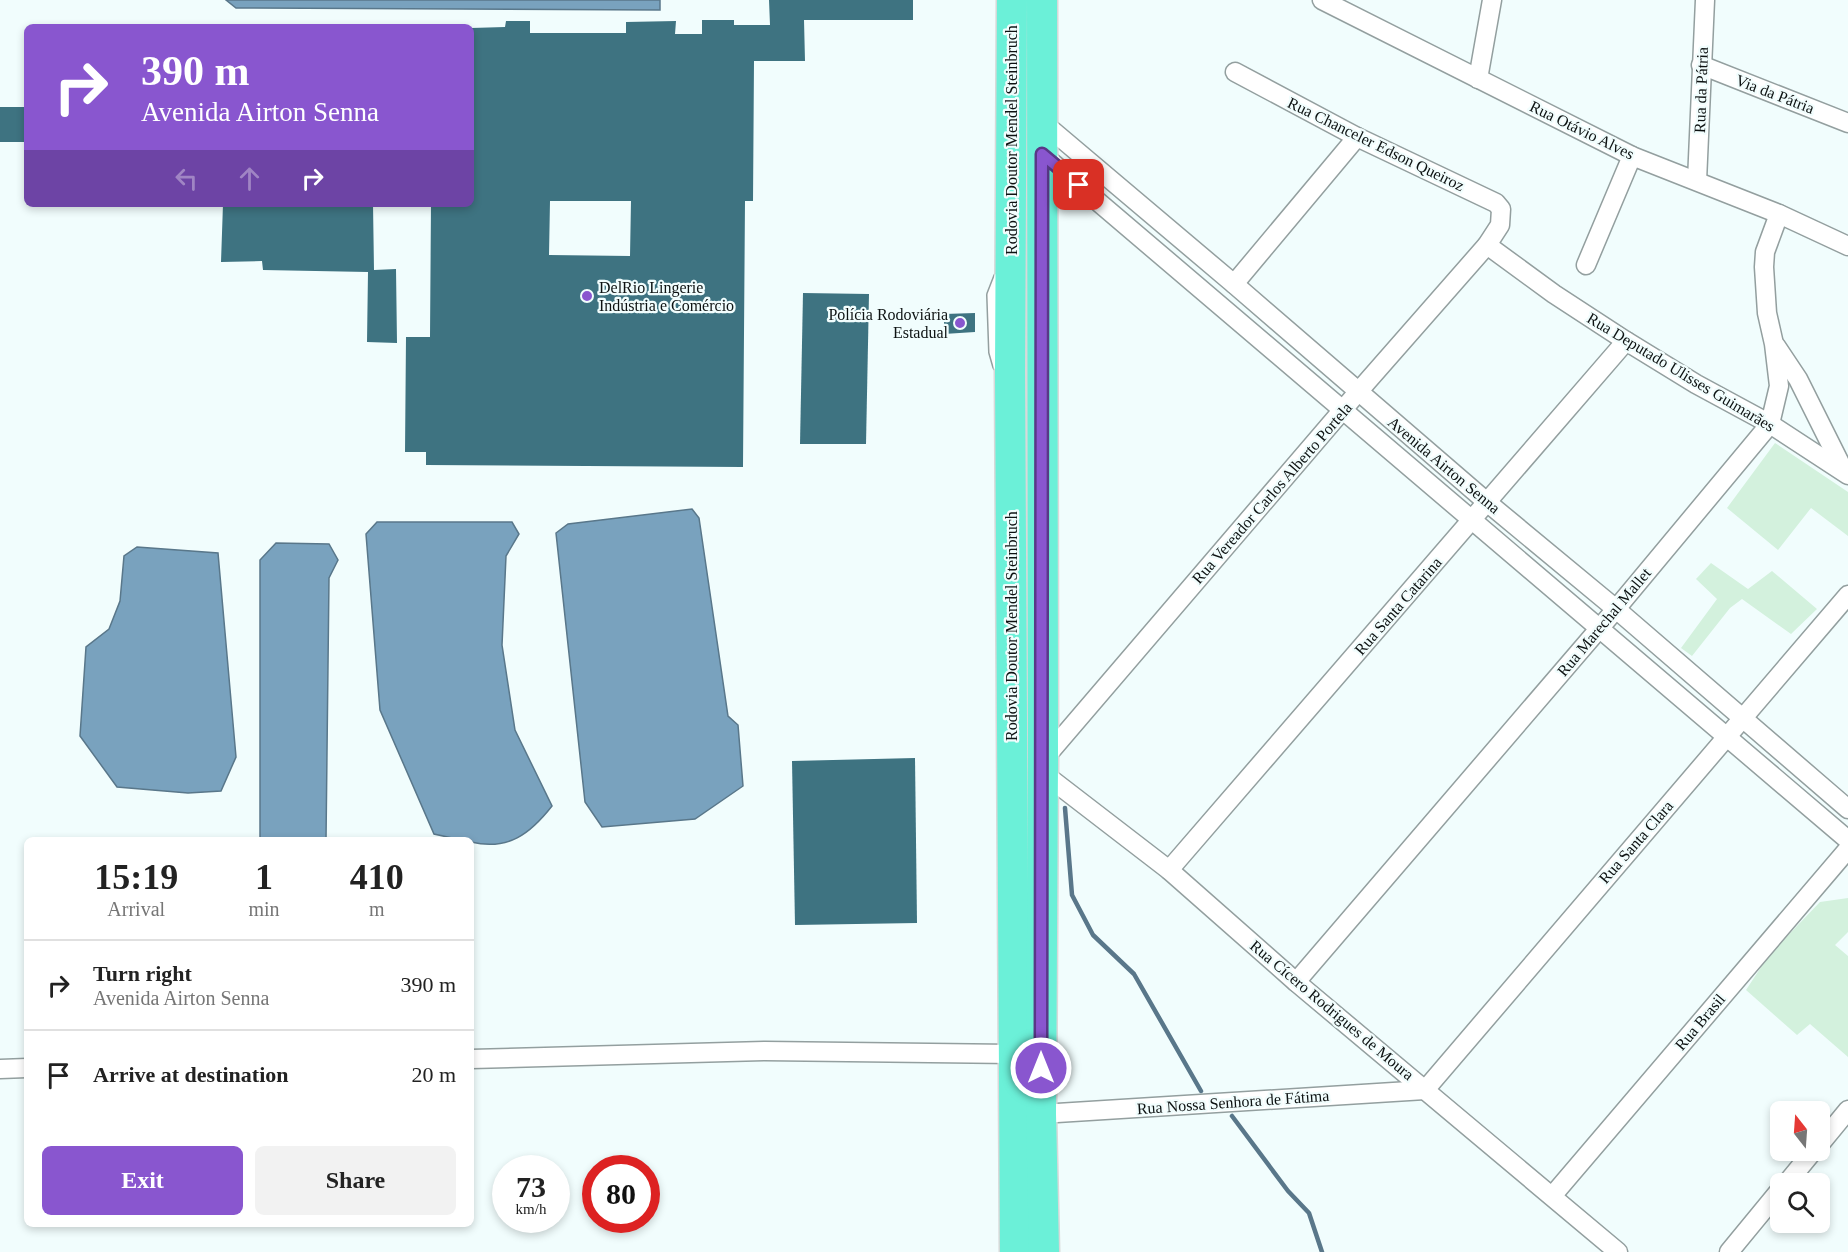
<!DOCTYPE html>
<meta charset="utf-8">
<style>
:root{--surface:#fff;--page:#f2f2f2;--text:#222;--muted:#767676;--line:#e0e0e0;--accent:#8956cf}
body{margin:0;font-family:Georgia,serif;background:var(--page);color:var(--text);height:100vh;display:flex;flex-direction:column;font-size:22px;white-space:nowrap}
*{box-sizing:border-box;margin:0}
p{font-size:20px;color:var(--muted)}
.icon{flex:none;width:33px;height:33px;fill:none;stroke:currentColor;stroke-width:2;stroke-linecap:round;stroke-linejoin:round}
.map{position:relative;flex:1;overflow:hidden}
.side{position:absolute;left:24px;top:837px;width:450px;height:390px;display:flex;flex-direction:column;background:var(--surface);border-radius:9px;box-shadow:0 3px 9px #0003}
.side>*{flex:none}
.guide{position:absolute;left:24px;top:24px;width:450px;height:183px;border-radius:9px;box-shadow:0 3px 9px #0003;background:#8956cf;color:#fff;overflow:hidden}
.needle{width:39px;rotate:343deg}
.tools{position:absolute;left:1770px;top:1101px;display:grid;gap:12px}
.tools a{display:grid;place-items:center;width:60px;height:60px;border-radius:9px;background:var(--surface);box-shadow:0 3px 9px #0003;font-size:30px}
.speed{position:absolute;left:492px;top:1155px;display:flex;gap:12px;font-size:30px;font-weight:700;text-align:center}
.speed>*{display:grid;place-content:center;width:78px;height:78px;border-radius:50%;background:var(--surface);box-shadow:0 3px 9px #0003;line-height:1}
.speed small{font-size:15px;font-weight:400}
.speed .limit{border:9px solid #d22;background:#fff;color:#111}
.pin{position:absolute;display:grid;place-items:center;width:51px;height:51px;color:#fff;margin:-26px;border-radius:12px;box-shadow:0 3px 9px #0006}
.me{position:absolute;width:66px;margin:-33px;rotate:0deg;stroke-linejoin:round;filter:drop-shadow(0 0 4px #0008)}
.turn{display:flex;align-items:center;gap:21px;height:126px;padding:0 18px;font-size:27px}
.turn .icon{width:78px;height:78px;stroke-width:2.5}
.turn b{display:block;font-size:42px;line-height:51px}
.lanes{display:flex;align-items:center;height:57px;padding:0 18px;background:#0003;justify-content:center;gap:30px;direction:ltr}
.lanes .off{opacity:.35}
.eta{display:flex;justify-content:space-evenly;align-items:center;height:102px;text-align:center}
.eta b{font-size:36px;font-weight:800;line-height:42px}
.action{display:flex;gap:12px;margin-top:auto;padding:12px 18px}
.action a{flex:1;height:69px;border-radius:9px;background:var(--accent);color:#fff;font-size:24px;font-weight:800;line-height:69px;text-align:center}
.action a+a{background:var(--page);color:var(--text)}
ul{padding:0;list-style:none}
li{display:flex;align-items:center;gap:18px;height:90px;padding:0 18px;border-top:2px solid var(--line)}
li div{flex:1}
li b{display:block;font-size:22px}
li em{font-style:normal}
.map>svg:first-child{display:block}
</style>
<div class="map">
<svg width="1848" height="1252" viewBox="0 0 1848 1252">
<rect width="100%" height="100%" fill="#f1fdfd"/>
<!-- green -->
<g fill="#d3f1dd">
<polygon points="1775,443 1848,492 1848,536 1811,508 1778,550 1727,508"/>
<polygon points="1711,563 1748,589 1772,571 1817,609 1791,634 1742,599 1730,608 1692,656 1681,648 1717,599 1696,579"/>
<polygon points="1848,898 1848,932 1835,945 1848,956 1848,1057 1810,1024 1797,1035 1746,990 1769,955 1820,902"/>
</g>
<!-- water -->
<g fill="#79a2be" stroke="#59778a" stroke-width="1.5">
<polygon points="226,0 660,0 660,10 236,8"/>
<polygon points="692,509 699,518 728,716 738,725 743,786 695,819 602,827 585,802 556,533 568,524"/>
<path d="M377 522H512L519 534 506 556 502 645 515 730 552 806C530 834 508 851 471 842V840H461L434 834 380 710 366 534Z"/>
<polygon points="276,543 329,544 338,560 329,578 326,840 260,840 260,560"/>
<polygon points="137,547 218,553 236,757 221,791 188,793 117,787 80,736 86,647 109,629 120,601 124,556"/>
</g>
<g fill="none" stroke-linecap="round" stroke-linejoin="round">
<!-- stream -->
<g stroke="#59778a" stroke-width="4.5">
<polyline points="1065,808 1072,895 1093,935 1134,974 1201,1091"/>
<polyline points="1232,1116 1288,1191 1309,1213 1322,1252"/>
</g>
</g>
<!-- building -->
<g fill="#3e7381" fill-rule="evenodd">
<path d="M769 0H913V20H804L805 61H754L753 201H745L743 467 426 465V452H405L406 337H430L431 204H471V28L505 27 506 21H530V33H626V22L676 21 675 34H702V20H734V25H770ZM550 201H631L630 256 549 255Z"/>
<rect x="0" y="107" width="27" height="35"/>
<polygon points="223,204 373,204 374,270 396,269 397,343 367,342 368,272 263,270 262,261 221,262"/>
<polygon points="803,293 869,294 866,444 800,444"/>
<polygon points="975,313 975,332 944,334 944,314"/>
<polygon points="915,758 917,923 795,925 792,761"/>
</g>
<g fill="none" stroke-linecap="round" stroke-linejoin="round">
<defs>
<polyline id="service" points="998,366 994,352 992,295 999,277"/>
<g id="minor">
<polyline points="1322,0 1632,156 1779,214 1848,246"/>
<polyline points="1701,65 1848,123"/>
<polyline points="1478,79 1492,0"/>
<polyline points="1041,121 1234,284 1488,503 1616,609 1848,809"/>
<polyline points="1042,154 1848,840"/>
<polyline points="1697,181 1705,0"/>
<polyline points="1487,245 1554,294 1626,341 1696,384 1770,424 1848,475"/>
<polyline points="1586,265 1632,156"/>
<polyline points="1234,284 1357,137"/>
<polyline points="1776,346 1798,379 1844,471"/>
<polyline points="1043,760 1358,392 1487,245 1500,225 1501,209 1496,203 1357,137 1235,72"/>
<polyline points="1043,773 1169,870 1296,982 1618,1252"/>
<polyline points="1169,870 1626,341"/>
<polyline points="1296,982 1616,609 1770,424 1779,386 1774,344 1767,313 1764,267 1765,252 1779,214"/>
<polyline points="471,1059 765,1051 1013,1054"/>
<polyline points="0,1069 27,1068"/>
<polyline points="1041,1114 1425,1090 1848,595"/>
<polyline points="1820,1144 1848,1110"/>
<polyline points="1786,1184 1814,1150"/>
<polyline points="1553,1195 1848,849"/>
<polyline points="1729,1252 1780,1190"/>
</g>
<g id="trunk">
<polyline points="1012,0 1010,372 1015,1252"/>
<polyline points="1042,0 1043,760 1041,1114 1044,1252"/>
</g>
</defs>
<!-- service casing -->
<use href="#service" stroke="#939f9f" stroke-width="12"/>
<!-- minor casing -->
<use href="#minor" stroke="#939f9f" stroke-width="21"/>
<!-- trunk casing -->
<use href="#trunk" stroke="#d8d9d9" stroke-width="33"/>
<!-- service -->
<use href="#service" stroke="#fff" stroke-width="9"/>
<!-- minor -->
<use href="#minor" stroke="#fff" stroke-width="18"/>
<!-- trunk -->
<use href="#trunk" stroke="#6bf0d8" stroke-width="30"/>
</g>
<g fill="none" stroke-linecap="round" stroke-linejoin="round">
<defs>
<polyline id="route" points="1041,1068 1042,154 1079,185"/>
</defs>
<!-- route casing -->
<use href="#route" stroke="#593887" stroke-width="15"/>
<!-- route -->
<use href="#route" stroke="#8956cf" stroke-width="10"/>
</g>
<!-- markers -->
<g fill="#8956cf" stroke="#f1fdfd" stroke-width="2">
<circle cx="587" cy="296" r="6"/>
<circle cx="960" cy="323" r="6"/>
</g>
<g text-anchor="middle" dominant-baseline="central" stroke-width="4.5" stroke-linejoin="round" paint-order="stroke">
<!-- street labels -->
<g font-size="16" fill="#0d1212" stroke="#f1fdfd">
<text transform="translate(1701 90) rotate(-88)">Rua da Pátria</text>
<text transform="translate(1775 94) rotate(21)">Via da Pátria</text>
<text transform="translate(1582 130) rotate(26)">Rua Otávio Alves</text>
<text transform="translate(1011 140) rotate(-90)">Rodovia Doutor Mendel Steinbruch</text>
<text transform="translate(1376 144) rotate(26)">Rua Chanceler Edson Queiroz</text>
<text transform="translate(1681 372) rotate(31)">Rua Deputado Ulisses Guimarães</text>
<text transform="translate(1444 465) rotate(40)">Avenida Airton Senna</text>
<text transform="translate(1272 493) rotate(-49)">Rua Vereador Carlos Alberto Portela</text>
<text transform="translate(1398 606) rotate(-49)">Rua Santa Catarina</text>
<text transform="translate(1604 622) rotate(-50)">Rua Marechal Mallet</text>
<text transform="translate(1011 626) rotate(-90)">Rodovia Doutor Mendel Steinbruch</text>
<text transform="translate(1636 842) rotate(-49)">Rua Santa Clara</text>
<text transform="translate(1332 1010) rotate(40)">Rua Cícero Rodrigues de Moura</text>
<text transform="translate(1700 1022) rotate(-50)">Rua Brasil</text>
<text transform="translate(1233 1102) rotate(-4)">Rua Nossa Senhora de Fátima</text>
</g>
<!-- poi labels -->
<g font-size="16" fill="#0d1212" stroke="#f1fdfd" text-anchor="start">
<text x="599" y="287">DelRio Lingerie<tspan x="599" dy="18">Indústria e Comércio</tspan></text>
<text x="948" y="314" text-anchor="end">Polícia Rodoviária<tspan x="948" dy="18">Estadual</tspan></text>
</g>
</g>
</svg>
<div class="tools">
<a><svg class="needle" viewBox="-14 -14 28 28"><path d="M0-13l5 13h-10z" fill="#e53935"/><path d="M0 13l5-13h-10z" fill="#767676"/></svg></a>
<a><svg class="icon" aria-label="search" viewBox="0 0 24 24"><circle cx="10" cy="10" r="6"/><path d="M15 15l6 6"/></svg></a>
</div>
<div class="speed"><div>73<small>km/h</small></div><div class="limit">80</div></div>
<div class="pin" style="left:1079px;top:185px;background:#d93025"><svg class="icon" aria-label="arrive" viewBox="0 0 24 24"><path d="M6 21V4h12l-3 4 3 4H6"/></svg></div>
<svg class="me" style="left:1041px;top:1068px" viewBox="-20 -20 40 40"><circle r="17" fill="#8956cf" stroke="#fff" stroke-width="3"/><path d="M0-11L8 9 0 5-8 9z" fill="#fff"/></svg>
<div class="guide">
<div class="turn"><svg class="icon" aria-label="right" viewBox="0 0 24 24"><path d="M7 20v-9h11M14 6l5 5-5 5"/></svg><div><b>390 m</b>Avenida Airton Senna</div></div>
<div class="lanes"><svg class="icon off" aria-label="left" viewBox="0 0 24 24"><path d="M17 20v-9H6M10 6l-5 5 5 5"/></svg><svg class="icon off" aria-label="ahead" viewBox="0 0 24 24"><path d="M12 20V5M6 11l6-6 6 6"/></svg><svg class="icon" aria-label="right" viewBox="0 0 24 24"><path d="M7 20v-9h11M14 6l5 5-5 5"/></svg></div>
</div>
<section class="side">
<div class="eta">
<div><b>15:19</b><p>Arrival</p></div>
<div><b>1</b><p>min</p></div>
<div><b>410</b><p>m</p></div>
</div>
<ul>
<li><svg class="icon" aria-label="right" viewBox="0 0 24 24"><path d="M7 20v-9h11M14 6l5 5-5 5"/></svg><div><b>Turn right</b><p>Avenida Airton Senna</p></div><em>390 m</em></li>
<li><svg class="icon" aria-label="arrive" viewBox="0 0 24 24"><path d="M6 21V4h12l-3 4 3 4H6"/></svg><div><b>Arrive at destination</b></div><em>20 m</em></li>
</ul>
<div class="action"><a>Exit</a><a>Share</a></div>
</section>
</div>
